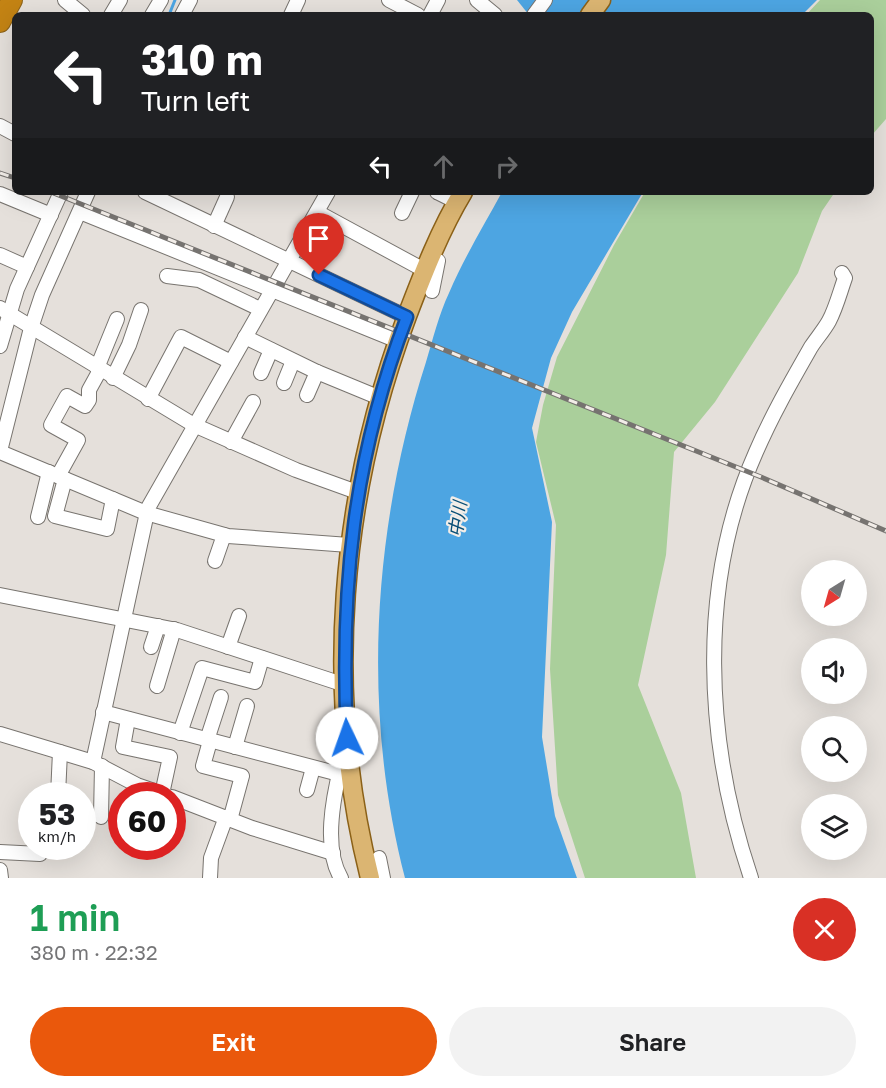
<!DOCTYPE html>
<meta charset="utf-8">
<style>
:root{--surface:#fff;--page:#f2f2f2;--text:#202124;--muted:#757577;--accent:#ea580c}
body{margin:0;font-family:"Golos Text","Noto Sans JP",sans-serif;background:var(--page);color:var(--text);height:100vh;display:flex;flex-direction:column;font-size:22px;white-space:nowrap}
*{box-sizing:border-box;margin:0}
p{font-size:20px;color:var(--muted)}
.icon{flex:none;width:33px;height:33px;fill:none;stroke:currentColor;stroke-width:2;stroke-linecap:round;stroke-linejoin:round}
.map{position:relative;height:878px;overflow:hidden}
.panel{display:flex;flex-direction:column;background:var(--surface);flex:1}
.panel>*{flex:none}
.guide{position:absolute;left:12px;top:12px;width:862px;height:183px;border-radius:9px;box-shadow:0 6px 24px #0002;background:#202124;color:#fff;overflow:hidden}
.needle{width:39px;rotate:217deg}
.fabs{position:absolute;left:801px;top:560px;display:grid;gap:12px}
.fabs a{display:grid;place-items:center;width:66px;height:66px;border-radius:50%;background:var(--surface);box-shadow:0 6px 24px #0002;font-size:30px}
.speed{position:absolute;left:18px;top:782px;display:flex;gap:12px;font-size:30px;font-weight:700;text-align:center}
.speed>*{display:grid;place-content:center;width:78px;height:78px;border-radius:50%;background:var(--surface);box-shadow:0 6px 24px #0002;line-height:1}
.speed small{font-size:15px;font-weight:400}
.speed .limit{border:9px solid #d22;background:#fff;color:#111}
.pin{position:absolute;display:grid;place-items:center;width:51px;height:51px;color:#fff;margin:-62px -26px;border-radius:50% 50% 50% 0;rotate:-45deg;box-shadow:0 0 6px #0007}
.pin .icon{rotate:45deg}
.me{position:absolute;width:66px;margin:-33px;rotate:357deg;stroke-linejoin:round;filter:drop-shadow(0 0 4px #0008)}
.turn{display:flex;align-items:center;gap:21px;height:126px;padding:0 30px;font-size:27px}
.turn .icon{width:78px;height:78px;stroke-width:2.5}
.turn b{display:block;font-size:42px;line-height:51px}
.lanes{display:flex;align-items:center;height:57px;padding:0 30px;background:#0003;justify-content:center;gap:30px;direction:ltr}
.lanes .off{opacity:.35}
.round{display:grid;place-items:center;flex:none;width:63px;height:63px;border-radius:32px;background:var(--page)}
.head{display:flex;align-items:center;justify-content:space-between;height:102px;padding:0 30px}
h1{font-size:36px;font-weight:600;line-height:45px;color:#1e9e55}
.button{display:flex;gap:12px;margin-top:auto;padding:12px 30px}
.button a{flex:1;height:69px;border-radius:36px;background:var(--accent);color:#fff;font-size:24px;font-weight:600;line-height:69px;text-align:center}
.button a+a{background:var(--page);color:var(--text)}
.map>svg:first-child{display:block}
</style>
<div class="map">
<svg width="886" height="878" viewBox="0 0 886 878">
<rect width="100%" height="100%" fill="#e5e0db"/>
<!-- green -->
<g fill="#aacf9b">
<polygon points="820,0 886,0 886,119 872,135 872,15 806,15"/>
<polygon points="645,192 835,192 822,211 798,273 715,402 674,452 666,555 638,685 681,793 696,878 585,878 558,795 550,669 556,525 536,442 543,405 557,357 614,245"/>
</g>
<!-- water -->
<g fill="#4da5e2">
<polygon points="517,0 817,0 802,15 529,15"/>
<path d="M502 192H643L572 312 551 358 532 428 552 522 542 737 555 816 577 878H405C361 709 373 527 426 362 433 339 439 314 449 293 464 258 484 225 502 192Z"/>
</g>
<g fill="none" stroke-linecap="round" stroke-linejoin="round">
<!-- stream -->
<polyline stroke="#4da5e2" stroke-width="3" points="169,15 175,0"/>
<defs>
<g id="minor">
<polyline points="65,0 83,15"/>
<polyline points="389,0 418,15"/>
<polyline points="477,0 495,15"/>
<polyline points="111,15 120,0"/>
<polyline points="152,15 161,0"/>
<polyline points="182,15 190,0"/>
<polyline points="291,15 298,0"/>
<polyline points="430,15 438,0"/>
<polyline points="534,15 545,0"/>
<polyline points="0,126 15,134"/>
<polyline points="145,192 407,317"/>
<polyline points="437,192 457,202"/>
<polyline points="0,194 51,215"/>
<polyline points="80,212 398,341"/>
<polyline points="317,212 426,271"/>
<polyline points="402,213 412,192"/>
<polyline points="214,226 227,197"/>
<polyline points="0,255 27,267"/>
<polyline points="431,258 438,261 432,291"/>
<polyline points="167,276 199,280 260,309"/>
<polyline points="0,308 194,425 296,470 357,492"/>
<polyline points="245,337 317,372 380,398"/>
<polyline points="0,346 17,289 61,192"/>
<polyline points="97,368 117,319"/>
<polyline points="261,373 271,350"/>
<polyline points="113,378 129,345 141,310"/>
<polyline points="284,383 293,361"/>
<polyline points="307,395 317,372"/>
<polyline points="148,399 181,337 231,362"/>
<polyline points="231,442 253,402"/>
<polyline points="0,451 31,328 42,295 88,192"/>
<polyline points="0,452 146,513 228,536 349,545"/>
<polyline points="58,476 78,440 51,425 67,396 85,406 89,400 89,390 100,370"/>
<polyline points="65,479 55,516 107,529 113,499"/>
<polyline points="38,517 49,472"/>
<polyline points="215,561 224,535"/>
<polyline points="0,595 177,630 336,682 344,682"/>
<polyline points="151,647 158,626"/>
<polyline points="228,647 239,616"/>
<polyline points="157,686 174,629"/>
<polyline points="103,712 339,774"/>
<polyline points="128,719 123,747 170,757 162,794"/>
<polyline points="180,733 202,668 255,682 262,658"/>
<polyline points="0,734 93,762 137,785 166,795"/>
<polyline points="207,740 221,697"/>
<polyline points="210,741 203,766 242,776 230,820"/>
<polyline points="235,747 247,706"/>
<polyline points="93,762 148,508 328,192"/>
<path d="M341 766C333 798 323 848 341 878"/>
<polyline points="307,790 313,768"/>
<polyline points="58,795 60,752"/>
<polyline points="172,797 252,828 333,853"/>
<polyline points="101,817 102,766"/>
<polyline points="0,852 40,854"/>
<polyline points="379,858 383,878"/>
<polyline points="0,870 1,878"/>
<polyline points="210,878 211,858 226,817"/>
<path d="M751 878C705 742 697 585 756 452 772 415 791 382 811 347 817 338 824 330 829 321 836 308 840 292 845 278L842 273"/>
</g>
<g id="major">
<polyline points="590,15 601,0"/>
<path d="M370 878C323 692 340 495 407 316 423 274 440 230 463 192"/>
</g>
<polyline id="highway" points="0,22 12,0"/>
</defs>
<!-- minor casing -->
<use href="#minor" stroke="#78746f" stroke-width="16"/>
<!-- major casing -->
<use href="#major" stroke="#8b6118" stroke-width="21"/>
<!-- highway casing -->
<use href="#highway" stroke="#8b6118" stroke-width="22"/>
<!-- minor -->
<use href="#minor" stroke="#fff" stroke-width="14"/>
<!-- major -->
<use href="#major" stroke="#dbb572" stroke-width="18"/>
<!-- highway -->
<use href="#highway" stroke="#c38314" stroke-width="20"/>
<defs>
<g id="rail">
<polyline points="0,173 15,178"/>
<polyline points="51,192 761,477 886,531"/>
</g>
</defs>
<!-- rail casing -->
<use href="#rail" stroke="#767370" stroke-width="5"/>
<!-- rail -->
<use href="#rail" stroke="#f2ede8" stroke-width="3" stroke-dasharray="9" stroke-linecap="butt"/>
</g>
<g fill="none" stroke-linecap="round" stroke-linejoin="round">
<defs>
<path id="route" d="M319 275 407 317C353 457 340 589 347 738"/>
</defs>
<!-- route casing -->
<use href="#route" stroke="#114b97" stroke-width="15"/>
<!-- route -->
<use href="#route" stroke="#1a73e8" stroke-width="10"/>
</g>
<g text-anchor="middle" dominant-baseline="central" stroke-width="4.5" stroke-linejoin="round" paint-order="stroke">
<!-- water labels -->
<g font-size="18" font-style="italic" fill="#074e76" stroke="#f2ede8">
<text transform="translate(457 519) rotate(-82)">中川</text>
</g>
</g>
</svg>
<div class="fabs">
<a><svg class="needle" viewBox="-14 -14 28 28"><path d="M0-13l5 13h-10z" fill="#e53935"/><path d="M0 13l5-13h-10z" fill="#757577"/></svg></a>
<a><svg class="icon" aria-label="sound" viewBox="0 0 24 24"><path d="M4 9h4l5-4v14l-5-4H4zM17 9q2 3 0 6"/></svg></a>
<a><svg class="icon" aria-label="search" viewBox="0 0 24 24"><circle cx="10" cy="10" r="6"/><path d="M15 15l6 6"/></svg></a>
<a><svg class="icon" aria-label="layers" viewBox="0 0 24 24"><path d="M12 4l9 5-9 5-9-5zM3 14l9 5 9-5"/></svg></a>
</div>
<div class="speed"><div>53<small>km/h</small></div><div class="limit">60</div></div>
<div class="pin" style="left:319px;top:275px;background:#d93025"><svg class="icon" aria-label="arrive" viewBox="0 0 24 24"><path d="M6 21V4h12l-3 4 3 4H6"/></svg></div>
<svg class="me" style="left:347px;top:738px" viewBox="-20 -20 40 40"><circle r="19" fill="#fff"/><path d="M0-13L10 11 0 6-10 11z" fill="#1a73e8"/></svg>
<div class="guide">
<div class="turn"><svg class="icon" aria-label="left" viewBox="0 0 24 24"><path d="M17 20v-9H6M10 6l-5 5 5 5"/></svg><div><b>310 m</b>Turn left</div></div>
<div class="lanes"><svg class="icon" aria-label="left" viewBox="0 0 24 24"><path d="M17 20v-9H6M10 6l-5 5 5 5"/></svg><svg class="icon off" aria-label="ahead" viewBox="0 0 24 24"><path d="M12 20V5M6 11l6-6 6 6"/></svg><svg class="icon off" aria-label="right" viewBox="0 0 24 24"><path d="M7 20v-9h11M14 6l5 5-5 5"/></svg></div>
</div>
</div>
<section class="panel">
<div class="head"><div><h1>1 min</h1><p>380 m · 22:32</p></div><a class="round" style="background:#d93025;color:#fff"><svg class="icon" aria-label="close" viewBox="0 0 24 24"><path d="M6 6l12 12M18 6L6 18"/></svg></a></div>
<div class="button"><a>Exit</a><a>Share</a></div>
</section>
